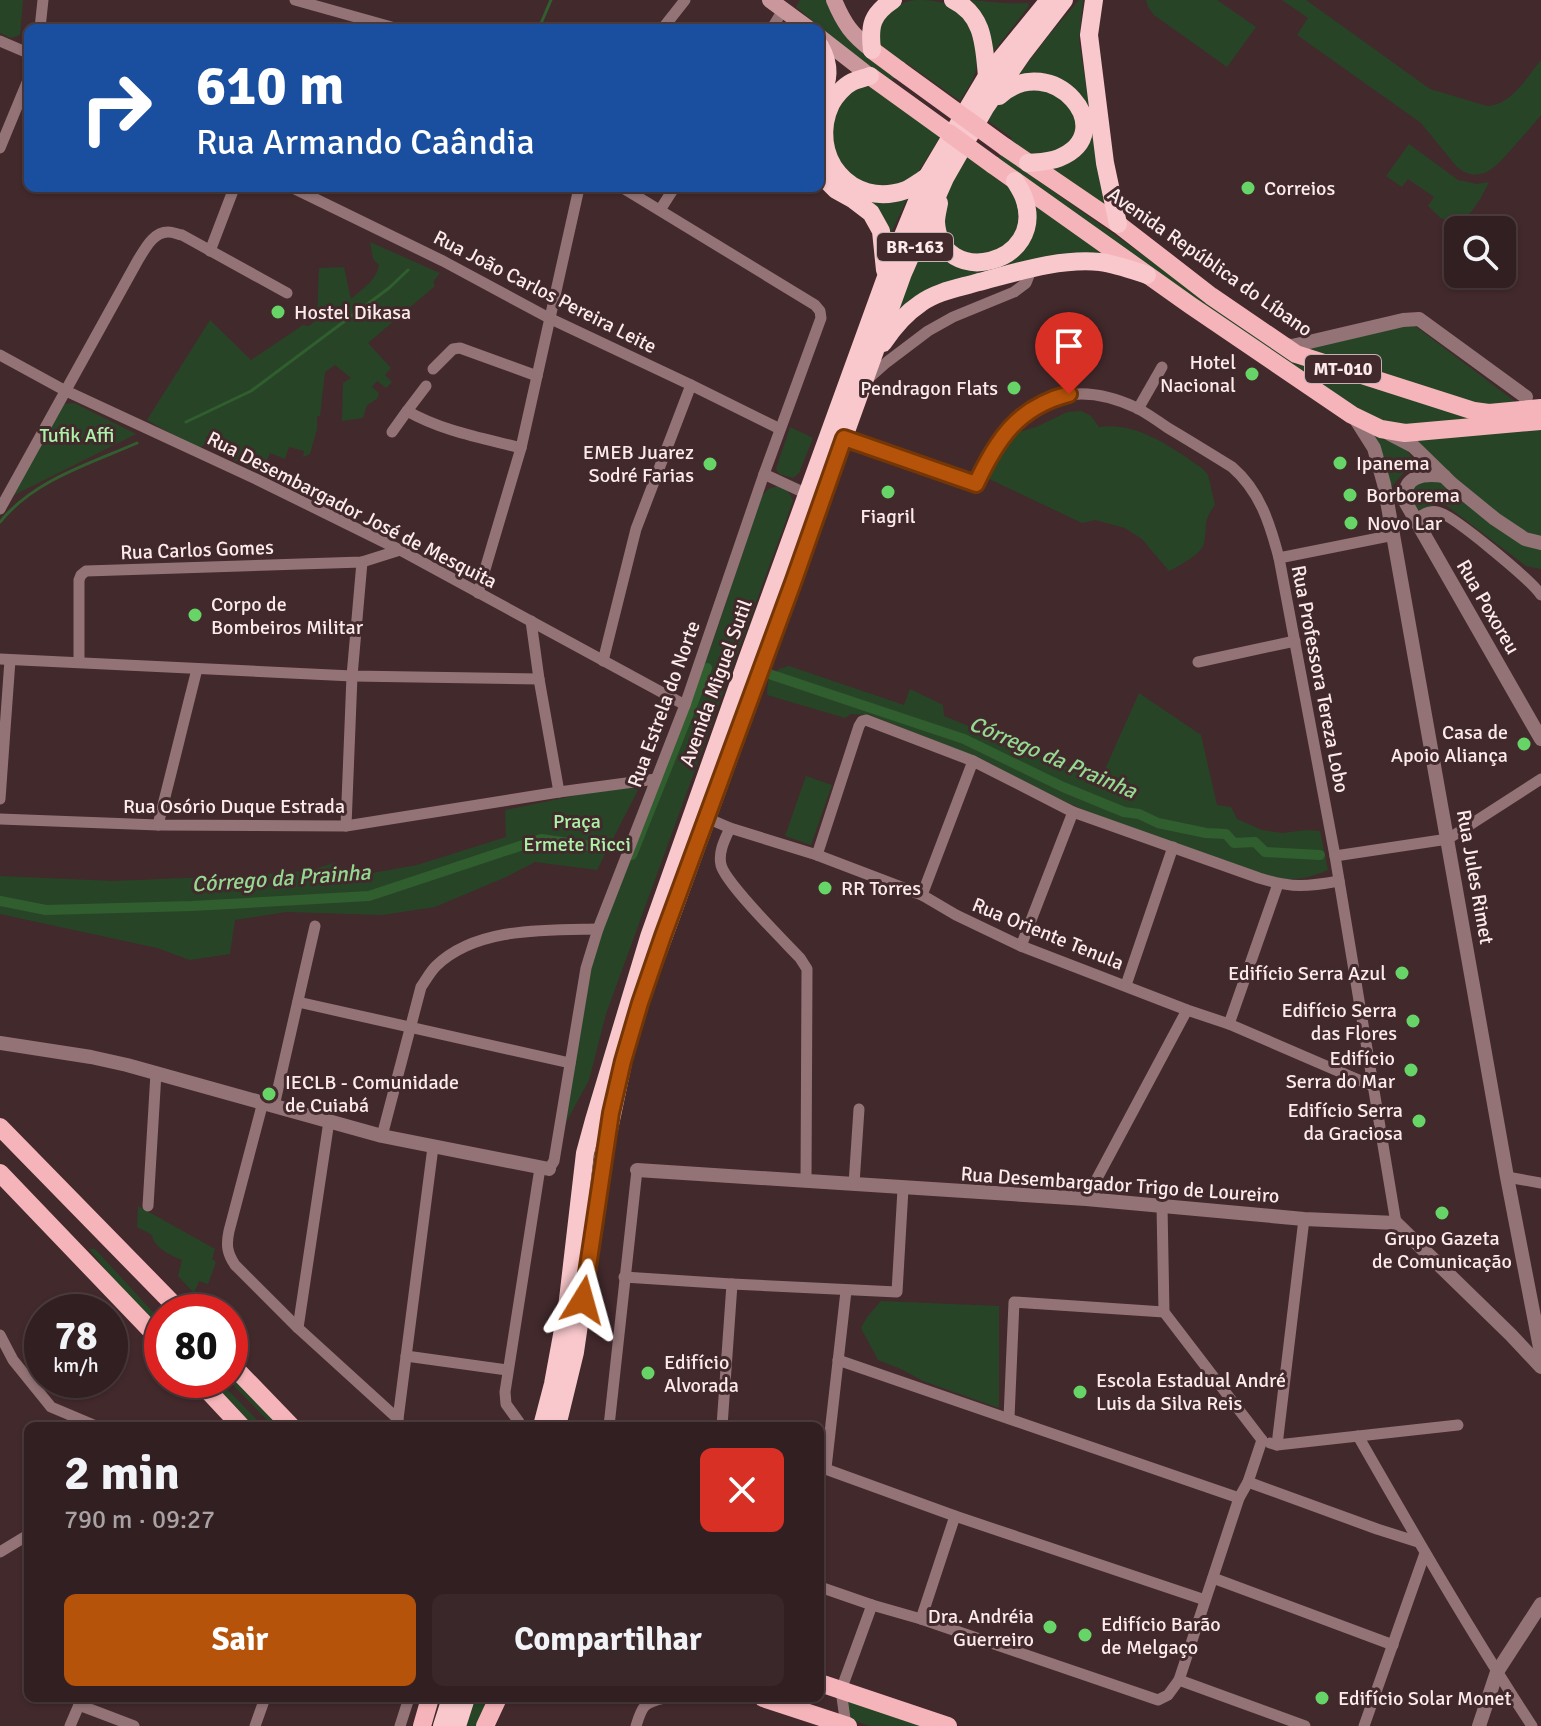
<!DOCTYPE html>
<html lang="pt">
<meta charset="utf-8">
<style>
:root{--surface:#321f21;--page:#3a272a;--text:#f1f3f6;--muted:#a8a2a5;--line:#4d3d3f;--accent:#b45309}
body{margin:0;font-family:Signika,sans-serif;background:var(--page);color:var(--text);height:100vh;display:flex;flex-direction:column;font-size:30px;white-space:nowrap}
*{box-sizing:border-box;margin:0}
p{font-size:26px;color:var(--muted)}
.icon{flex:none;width:44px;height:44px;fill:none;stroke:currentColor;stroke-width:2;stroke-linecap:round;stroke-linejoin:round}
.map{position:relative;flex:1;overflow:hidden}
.drawer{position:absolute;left:24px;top:1422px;width:800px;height:280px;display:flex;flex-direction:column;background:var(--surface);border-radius:12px;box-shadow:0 2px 6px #0004,0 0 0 2px var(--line)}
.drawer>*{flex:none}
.top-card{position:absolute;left:24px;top:24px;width:800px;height:168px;border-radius:12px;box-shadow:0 2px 6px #0004,0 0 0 2px var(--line);background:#1a4fa0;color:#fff;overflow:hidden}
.tools{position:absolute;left:1444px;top:216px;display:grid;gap:16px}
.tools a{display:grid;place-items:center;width:72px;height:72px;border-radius:12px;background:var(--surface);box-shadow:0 2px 6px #0004,0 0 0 2px var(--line);font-size:40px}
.speed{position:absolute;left:24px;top:1294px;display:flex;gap:16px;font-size:40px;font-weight:700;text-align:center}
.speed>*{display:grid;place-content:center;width:104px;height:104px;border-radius:50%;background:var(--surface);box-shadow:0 2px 6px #0004,0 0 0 2px var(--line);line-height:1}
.speed small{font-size:20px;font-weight:400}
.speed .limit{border:12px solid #d22;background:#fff;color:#111}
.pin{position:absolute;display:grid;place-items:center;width:68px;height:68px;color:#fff;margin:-82px -34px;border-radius:50% 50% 50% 0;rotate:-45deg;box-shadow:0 0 8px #0007}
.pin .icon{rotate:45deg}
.me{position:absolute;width:88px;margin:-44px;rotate:8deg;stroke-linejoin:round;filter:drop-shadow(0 0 6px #0008)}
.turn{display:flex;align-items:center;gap:28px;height:168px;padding:0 40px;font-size:36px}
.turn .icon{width:104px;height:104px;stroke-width:2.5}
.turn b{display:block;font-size:56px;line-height:68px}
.round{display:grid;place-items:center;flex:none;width:84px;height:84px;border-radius:12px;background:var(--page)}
.headline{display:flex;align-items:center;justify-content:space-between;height:136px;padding:0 40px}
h1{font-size:48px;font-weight:800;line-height:60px}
.action{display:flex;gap:16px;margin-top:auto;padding:16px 40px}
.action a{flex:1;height:92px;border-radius:12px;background:var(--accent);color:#fff;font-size:32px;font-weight:800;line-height:92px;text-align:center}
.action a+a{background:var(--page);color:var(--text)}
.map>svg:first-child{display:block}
</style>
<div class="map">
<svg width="1541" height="1726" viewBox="0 0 1541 1726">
<rect width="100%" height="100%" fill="#42292c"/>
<!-- green -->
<g fill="#274526">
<polygon points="0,0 23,0 20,35 11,38 0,33"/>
<path d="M800 0H827C830 8 833 17 837 24 849 47 875 61 895 76L891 82 856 57 796 7Z"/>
<path d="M916 0C947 0 964 6 974 37 978 50 980 60 975 73 972 83 965 92 960 101L905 62 902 66 878 44V24C890 11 898 2 916 0Z"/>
<path d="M960 0C983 0 1005 5 1028 3L1029 6 994 51Z"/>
<polygon points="1079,0 1083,0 1079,40 1105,208 1046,168 1065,160 1083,105 1017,77 1049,35"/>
<polygon points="1146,0 1217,0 1256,27 1227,67 1154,15 1148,7"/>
<path d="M1282 0H1306L1430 89 1487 106C1512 105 1526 78 1541 60V115C1533 125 1524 135 1515 145 1499 163 1482 187 1457 167L1421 123 1297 35 1308 18Z"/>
<polygon points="866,85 884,92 940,137 915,177 900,187 864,185 836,166 831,116 850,89"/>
<polygon points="1028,87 1060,94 1078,117 1074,139 1055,153 1028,155 1009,142 1012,138 988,121 998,103"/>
<path d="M1409 144 1458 180 1477 184 1489 182C1482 196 1468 226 1449 222 1441 220 1434 211 1428 206L1434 197 1408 179 1402 187 1386 176Z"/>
<polygon points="820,154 831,173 909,195 889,237 824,174 820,165"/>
<polygon points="1001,154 1268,344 1492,418 1402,427 1360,414 996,161"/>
<polygon points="967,156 1018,195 1019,230 996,255 964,257 943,233 943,200"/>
<path d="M1032 197 1115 259 1086 255 897 311 931 228C935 237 939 250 946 257 960 274 982 270 1001 265Z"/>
<path d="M370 242 440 273 433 282 435 286 368 343 391 368 385 375 392 382 386 388 377 381 372 387 379 393 377 399 367 405 363 418 342 421 343 383 351 378 335 365 325 372 320 416H317V429L310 454 303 457 304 451 289 447 285 459 270 453 262 474 228 457 230 442 219 437 216 432 206 437 209 442 198 449 147 420 210 320 251 360 303 325 309 326 317 319 319 268 344 267 351 299C363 288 376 281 379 265L373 259Z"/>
<polygon points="1395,325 1415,326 1517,403 1496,405 1479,404 1299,348"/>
<polygon points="74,403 136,434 12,496 63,404"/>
<path d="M1081 411 1091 416 1099 427C1139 422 1172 448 1203 469L1208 475 1215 505C1202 522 1208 525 1204 543 1202 554 1179 566 1169 571L1142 539 1125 528 1095 520 1082 523 985 477 1013 434 1036 427 1067 412Z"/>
<polygon points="790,427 813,438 799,473 793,478 779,474 776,469"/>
<path d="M1541 427V536C1496 529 1445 469 1412 438Z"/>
<polygon points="1372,435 1404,447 1418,465 1407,469 1391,487"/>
<polygon points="1435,477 1541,547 1541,569 1526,566 1447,506 1438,503 1416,511 1408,493 1418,481"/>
<path d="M778 486C786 489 790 492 793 501L606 1014 589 1080 564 1126 594 952 713 641 762 496 768 489Z"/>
<path d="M789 666 904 705 910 689 943 705 944 716 1082 773 1102 776 1139 693 1201 735 1217 805 1231 807 1237 819 1262 830 1283 833 1306 830 1320 831 1328 870C1304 880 1294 881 1268 876L1092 814 950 747 870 715 851 714 845 718 767 695 768 681 779 669Z"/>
<polygon points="806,776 832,785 811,845 785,836"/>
<polygon points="626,785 638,790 597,870 535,862 506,877 435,907 382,915 286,912 235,920 230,954 190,960 157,948 0,914 0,876 113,881 256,875 312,870 334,863 356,876 417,865 506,837 505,810"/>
<path d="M138 1206 215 1249 212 1259 216 1262 208 1284 199 1281 194 1293 178 1276 182 1260C170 1255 154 1248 152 1235L137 1227Z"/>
<polygon points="89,1249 95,1249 162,1322 162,1331 113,1279"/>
<polygon points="881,1301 999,1306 999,1408 923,1381 901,1369 878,1360 861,1328 867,1317"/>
<polygon points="230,1376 280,1426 273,1426 228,1380 230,1380"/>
<polygon points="210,1380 218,1380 263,1426 254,1426"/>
<polygon points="475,1698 482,1698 485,1709 479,1726 464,1726"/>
<polygon points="849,1700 923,1726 869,1726 850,1719 846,1702"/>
</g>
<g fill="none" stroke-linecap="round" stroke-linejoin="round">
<!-- stream -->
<g stroke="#305e2f" stroke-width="3">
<polyline points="539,28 551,0"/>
<polyline points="186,422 251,391 389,288 408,270"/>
<path d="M0 522C34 480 89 464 137 443"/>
</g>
<!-- canal -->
<g stroke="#305e2f" stroke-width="10">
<polyline points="769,674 964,739 1063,787 1124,812 1139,814 1158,823 1206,833 1226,834 1234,843 1255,842 1265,852 1320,855"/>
<polyline points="632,855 707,668"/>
<polyline points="0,901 46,910 192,906 369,896 541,839 604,848"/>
</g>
<!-- minor -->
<g stroke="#937376" stroke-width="11">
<polyline points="295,0 395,28"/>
<polyline points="40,28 43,0"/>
<polyline points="663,28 685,0"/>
<polyline points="772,28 783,10"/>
<polyline points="0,41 28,53"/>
<polyline points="0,148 28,80"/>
<polyline points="293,188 443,261 549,318 691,385 780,429"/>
<polyline points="660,210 674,188"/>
<polyline points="210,251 234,188"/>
<polyline points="0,355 64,390 256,479 400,550 685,705"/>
<polyline points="433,369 453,349 460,348 537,376"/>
<polyline points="869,378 887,362 928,331 953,317 1014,292 1026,283 1032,268"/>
<path d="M426 386 407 411C442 431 482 438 521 448"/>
<polyline points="1138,409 1162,367"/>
<polyline points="392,432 407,411"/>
<path d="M844 438 976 484C1009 413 1056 370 1137 408 1148 414 1158 421 1168 428 1190 441 1211 454 1232 467 1260 491 1270 524 1279 558L1335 856 1396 1223"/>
<polyline points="764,474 807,494"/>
<path d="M0 509 138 260C145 249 153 232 168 232 173 232 177 234 182 235L287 293"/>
<path d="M1415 520C1421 515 1429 510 1438 512 1453 515 1532 581 1541 595"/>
<polyline points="1279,558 1394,535"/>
<polyline points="478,593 521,448 579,188"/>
<polyline points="531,621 539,679 559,792"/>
<polyline points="0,659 352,676 539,679"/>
<polyline points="79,661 79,580 81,575 86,571 362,562 400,550"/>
<polyline points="603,661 636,529 691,385"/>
<polyline points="1198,662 1295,641"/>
<polyline points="0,799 10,660"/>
<polyline points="707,818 730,828 817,855 922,895 956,915 1021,946 1187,1010 1229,1024 1375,1087"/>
<polyline points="0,819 158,825 346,826 559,792 656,779"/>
<polyline points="158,825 197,669"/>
<polyline points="346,826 352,676 362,562"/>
<path d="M730 828C725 839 718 852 721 865 726 884 784 941 800 958L807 969 806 1181"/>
<path d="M817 855 859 726 862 721 866 720 973 761 1073 812 1259 878C1292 888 1306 887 1339 881"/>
<polyline points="1335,856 1448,839 1541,779"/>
<polyline points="922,895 973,761"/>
<polyline points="1021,946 1073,812"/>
<polyline points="1126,985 1173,847"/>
<polyline points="298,1002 570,1063"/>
<polyline points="1229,1024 1278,884"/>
<path d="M263 1102 229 1231C226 1245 227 1253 235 1265L298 1328 398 1419"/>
<polyline points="274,1106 315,926"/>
<path d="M382 1136 421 987C426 980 430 972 436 966 476 927 545 930 598 929"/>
<polyline points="549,1169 554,1161 586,968 598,929 685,705 764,474 821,318 820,311 815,305 623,188"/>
<polyline points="1507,1177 1541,1183"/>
<polyline points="854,1184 859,1109"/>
<polyline points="1086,1199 1187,1010"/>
<polyline points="148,1206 156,1073"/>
<polyline points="1162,1206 1164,1312 1262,1440"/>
<polyline points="624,1277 732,1284 897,1292 903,1189"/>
<polyline points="298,1328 329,1121"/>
<polyline points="0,1335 13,1360 51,1407 96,1426"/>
<polyline points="406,1356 507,1370"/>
<polyline points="838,1360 1239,1498"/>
<polyline points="1009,1418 1014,1302 1164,1312"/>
<polyline points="395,1426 398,1419 433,1147"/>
<polyline points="518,1426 519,1422 506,1404 505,1392 540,1168"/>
<polyline points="609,1426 637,1170"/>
<polyline points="722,1426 732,1284"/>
<path d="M1358 1436C1414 1534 1470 1631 1532 1726"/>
<polyline points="1270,1443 1277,1445 1458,1425"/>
<polyline points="1277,1445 1304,1219"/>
<polyline points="820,1467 955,1516 1205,1600"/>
<polyline points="826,1468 846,1291"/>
<polyline points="1248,1482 1377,1529 1418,1542"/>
<polyline points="0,1552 28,1535"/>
<polyline points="1213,1578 1393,1645"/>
<polyline points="820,1587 872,1605 921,1619 1158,1700 1168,1695 1179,1680 1239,1498 1248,1482 1262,1440"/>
<polyline points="921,1619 955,1516"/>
<polyline points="1179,1680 1305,1726"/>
<polyline points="79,1705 134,1726"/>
<polyline points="70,1726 82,1698"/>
<polyline points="255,1726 265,1698"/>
<polyline points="400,1726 409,1698"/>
<path d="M636 1726C642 1706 644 1702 665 1698"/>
<polyline points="846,1726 841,1690 872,1605"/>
<polyline points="1364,1726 1425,1553"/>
</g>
<!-- tertiary -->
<g stroke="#937376" stroke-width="14">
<polyline points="1283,345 1292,346 1403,320 1419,319 1526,397"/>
<polyline points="1355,418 1374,448 1384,484 1507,1177 1541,1353"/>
<polyline points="1388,433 1413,446 1452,484 1495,519 1525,539 1541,543"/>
<path d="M1444 476C1423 473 1401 476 1406 503L1541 739"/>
<polyline points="0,1043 91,1057 127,1065 382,1136 549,1169"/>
<polyline points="637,1170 1086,1199 1304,1219 1396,1223 1511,1335 1541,1367"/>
<polyline points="1479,1726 1497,1672 1541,1604"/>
</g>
<!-- secondary -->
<g stroke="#ca979c" stroke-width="16">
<polyline points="770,0 808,28"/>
<path d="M834 0C844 24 852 35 872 50"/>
<polyline points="820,37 870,76"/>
</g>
<!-- primary -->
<g stroke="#f5b4ba" stroke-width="18">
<polyline points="872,50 899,70"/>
<polyline points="870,76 949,133"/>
<polyline points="1005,147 1118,224 1211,296 1296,354 1474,411 1489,413 1541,408"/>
<polyline points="993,165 1190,305 1352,415 1381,429 1405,433 1541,421"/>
<polyline points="0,1127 181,1312"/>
<polyline points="0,1173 162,1342"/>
<polyline points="230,1363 291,1426"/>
<polyline points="198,1380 241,1426"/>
<polyline points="820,1683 948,1726"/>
<polyline points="763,1698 848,1726"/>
<polyline points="422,1726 430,1698"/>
<polyline points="485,1726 498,1698"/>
</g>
<!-- trunk -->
<g stroke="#f9c8cc" stroke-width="18">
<path d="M953 0C984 15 984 45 987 76"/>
<polyline points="1094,0 1089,35 1105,163 1118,224"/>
<path d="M820 46C831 66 829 80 820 100"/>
<path d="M872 50C869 25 872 14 893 0"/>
<path d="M870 76C865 78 858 79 852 82 844 86 835 96 831 104 807 155 850 210 906 190 913 187 920 181 927 177"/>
<path d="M999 96C1052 48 1123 132 1059 158 1049 162 1038 162 1028 163"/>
<polyline points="820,174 836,190 854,200 871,213 881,231 885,270"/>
<path d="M939 203C938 209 936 216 936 222 940 290 1048 265 1024 198 1022 192 1018 186 1015 181"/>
<path d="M883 343C893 328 906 313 921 303 938 291 959 288 979 282 1017 272 1060 258 1100 262 1116 264 1132 270 1147 275"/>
<polyline points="653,966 794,580 836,459 903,273 945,178 985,108 1023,53 1064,0"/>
<polyline points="542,1426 553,1384 567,1308 585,1153 594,1120 649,937 747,660 886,277 927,177 987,76 1049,0"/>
<polyline points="557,1426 575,1352 604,1153 623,1063"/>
<polyline points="442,1726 451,1698"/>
<polyline points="457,1726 466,1698"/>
</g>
<!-- primary-bridge -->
<g stroke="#f5b4ba" stroke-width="18">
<polyline points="899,70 1005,147"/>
<polyline points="949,133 993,165"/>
</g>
</g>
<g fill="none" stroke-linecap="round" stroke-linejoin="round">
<defs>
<path id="route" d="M583 1300 611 1113 623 1061 640 1003 663 936 794 580 844 438 976 484C997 439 1018 407 1069 394"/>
</defs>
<!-- route casing -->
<use href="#route" stroke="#753606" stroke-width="20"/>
<!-- route -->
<use href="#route" stroke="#b45309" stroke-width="14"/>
</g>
<!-- markers -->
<g fill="#66d466" stroke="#42292c" stroke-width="3">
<circle cx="1248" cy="188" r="8"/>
<circle cx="278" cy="312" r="8"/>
<circle cx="1252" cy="374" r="8"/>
<circle cx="1014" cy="388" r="8"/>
<circle cx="1340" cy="463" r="8"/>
<circle cx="710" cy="464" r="8"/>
<circle cx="888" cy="492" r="8"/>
<circle cx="1350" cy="495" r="8"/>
<circle cx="1351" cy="523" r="8"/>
<circle cx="195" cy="615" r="8"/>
<circle cx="1524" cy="744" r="8"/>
<circle cx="825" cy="888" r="8"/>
<circle cx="1402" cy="973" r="8"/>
<circle cx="1413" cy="1021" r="8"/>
<circle cx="1411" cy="1070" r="8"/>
<circle cx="269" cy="1094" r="8"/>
<circle cx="1419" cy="1121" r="8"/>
<circle cx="1442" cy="1213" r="8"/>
<circle cx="648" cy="1373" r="8"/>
<circle cx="1080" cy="1392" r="8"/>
<circle cx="1050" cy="1627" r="8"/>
<circle cx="1085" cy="1635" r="8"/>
<circle cx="1322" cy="1698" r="8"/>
</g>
<g text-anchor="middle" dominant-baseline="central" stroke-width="6" stroke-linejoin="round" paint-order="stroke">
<!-- shield labels -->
<g fill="#42292c" stroke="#c5b1b2" stroke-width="2">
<rect x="877" y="233" width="76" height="28" rx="6"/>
<rect x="1305" y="355" width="76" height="28" rx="6"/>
</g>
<g font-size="18" font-weight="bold" fill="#fdebec">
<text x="915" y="247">BR-163</text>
<text x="1343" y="369">MT-010</text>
</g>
<!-- poi labels -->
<g font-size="20" fill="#fdebec" stroke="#42292c" text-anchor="start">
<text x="1264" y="188">Correios</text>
<text x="294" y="312">Hostel Dikasa</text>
<text x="1236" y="362" text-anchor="end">Hotel<tspan x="1236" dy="23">Nacional</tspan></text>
<text x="998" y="388" text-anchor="end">Pendragon Flats</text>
<text x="694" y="452" text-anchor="end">EMEB Juarez<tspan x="694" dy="23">Sodré Farias</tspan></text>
<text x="1356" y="463">Ipanema</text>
<text x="1366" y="495">Borborema</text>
<text x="888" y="516" text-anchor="middle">Fiagril</text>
<text x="1367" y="523">Novo Lar</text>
<text x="211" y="604">Corpo de<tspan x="211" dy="23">Bombeiros Militar</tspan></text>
<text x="1508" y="732" text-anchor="end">Casa de<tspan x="1508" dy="23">Apoio Aliança</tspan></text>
<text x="841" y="888">RR Torres</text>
<text x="1386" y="973" text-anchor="end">Edifício Serra Azul</text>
<text x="1397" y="1010" text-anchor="end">Edifício Serra<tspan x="1397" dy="23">das Flores</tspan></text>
<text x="1395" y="1058" text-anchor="end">Edifício<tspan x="1395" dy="23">Serra do Mar</tspan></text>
<text x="285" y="1082">IECLB - Comunidade<tspan x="285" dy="23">de Cuiabá</tspan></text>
<text x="1403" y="1110" text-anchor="end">Edifício Serra<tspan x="1403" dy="23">da Graciosa</tspan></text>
<text x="1442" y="1238" text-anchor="middle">Grupo Gazeta<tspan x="1442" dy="23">de Comunicação</tspan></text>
<text x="664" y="1362">Edifício<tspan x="664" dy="23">Alvorada</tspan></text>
<text x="1096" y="1380">Escola Estadual André<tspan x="1096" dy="23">Luis da Silva Reis</tspan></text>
<text x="1034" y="1616" text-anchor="end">Dra. Andréia<tspan x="1034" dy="23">Guerreiro</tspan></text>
<text x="1101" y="1624">Edifício Barão<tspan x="1101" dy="23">de Melgaço</tspan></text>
<text x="1338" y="1698">Edifício Solar Monet</text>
</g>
<!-- street labels -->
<g font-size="20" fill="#fdebec" stroke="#42292c">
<text transform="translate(1210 262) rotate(35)">Avenida República do Líbano</text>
<text transform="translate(545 292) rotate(27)">Rua João Carlos Pereira Leite</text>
<text transform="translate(352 510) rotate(27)">Rua Desembargador José de Mesquita</text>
<text transform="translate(197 550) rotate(-2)">Rua Carlos Gomes</text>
<text transform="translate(1488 607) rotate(60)">Rua Poxoreu</text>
<text transform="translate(1320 679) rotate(79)">Rua Professora Tereza Lobo</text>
<text transform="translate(716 683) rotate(-70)">Avenida Miguel Sutil</text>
<text transform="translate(664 704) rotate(-70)">Rua Estrela do Norte</text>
<text x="234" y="806">Rua Osório Duque Estrada</text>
<text transform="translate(1475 877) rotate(80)">Rua Jules Rimet</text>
<text transform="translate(1048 934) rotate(22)">Rua Oriente Tenula</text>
<text transform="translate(1120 1185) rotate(4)">Rua Desembargador Trigo de Loureiro</text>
</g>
<!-- park labels -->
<g font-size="20" fill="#acf2a9" stroke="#42292c">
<text x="77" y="435">Tufik Affi</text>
<text x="577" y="821">Praça<tspan x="577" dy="23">Ermete Ricci</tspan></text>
</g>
<!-- water labels -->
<g font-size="22" font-style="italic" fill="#94d991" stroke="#42292c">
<text transform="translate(1053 757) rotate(23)">Córrego da Prainha</text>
<text transform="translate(281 878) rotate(-4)">Córrego da Prainha</text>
</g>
</g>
</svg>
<div class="tools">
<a><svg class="icon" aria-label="search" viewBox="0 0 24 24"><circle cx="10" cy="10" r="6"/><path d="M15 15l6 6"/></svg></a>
</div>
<div class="speed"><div>78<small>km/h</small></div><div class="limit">80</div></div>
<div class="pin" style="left:1069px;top:394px;background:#d93025"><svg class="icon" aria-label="arrive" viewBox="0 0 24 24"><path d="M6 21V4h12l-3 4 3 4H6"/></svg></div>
<svg class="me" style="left:583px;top:1300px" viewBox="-20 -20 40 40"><path d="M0-17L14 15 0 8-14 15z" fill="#b45309" stroke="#fff" stroke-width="4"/></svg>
<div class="top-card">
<div class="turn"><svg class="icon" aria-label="right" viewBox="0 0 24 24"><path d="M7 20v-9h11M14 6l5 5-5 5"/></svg><div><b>610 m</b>Rua Armando Caândia</div></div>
</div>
<section class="drawer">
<div class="headline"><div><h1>2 min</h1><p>790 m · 09:27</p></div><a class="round" style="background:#d93025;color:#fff"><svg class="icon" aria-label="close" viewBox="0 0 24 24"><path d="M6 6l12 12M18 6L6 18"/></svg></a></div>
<div class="action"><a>Sair</a><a>Compartilhar</a></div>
</section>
</div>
